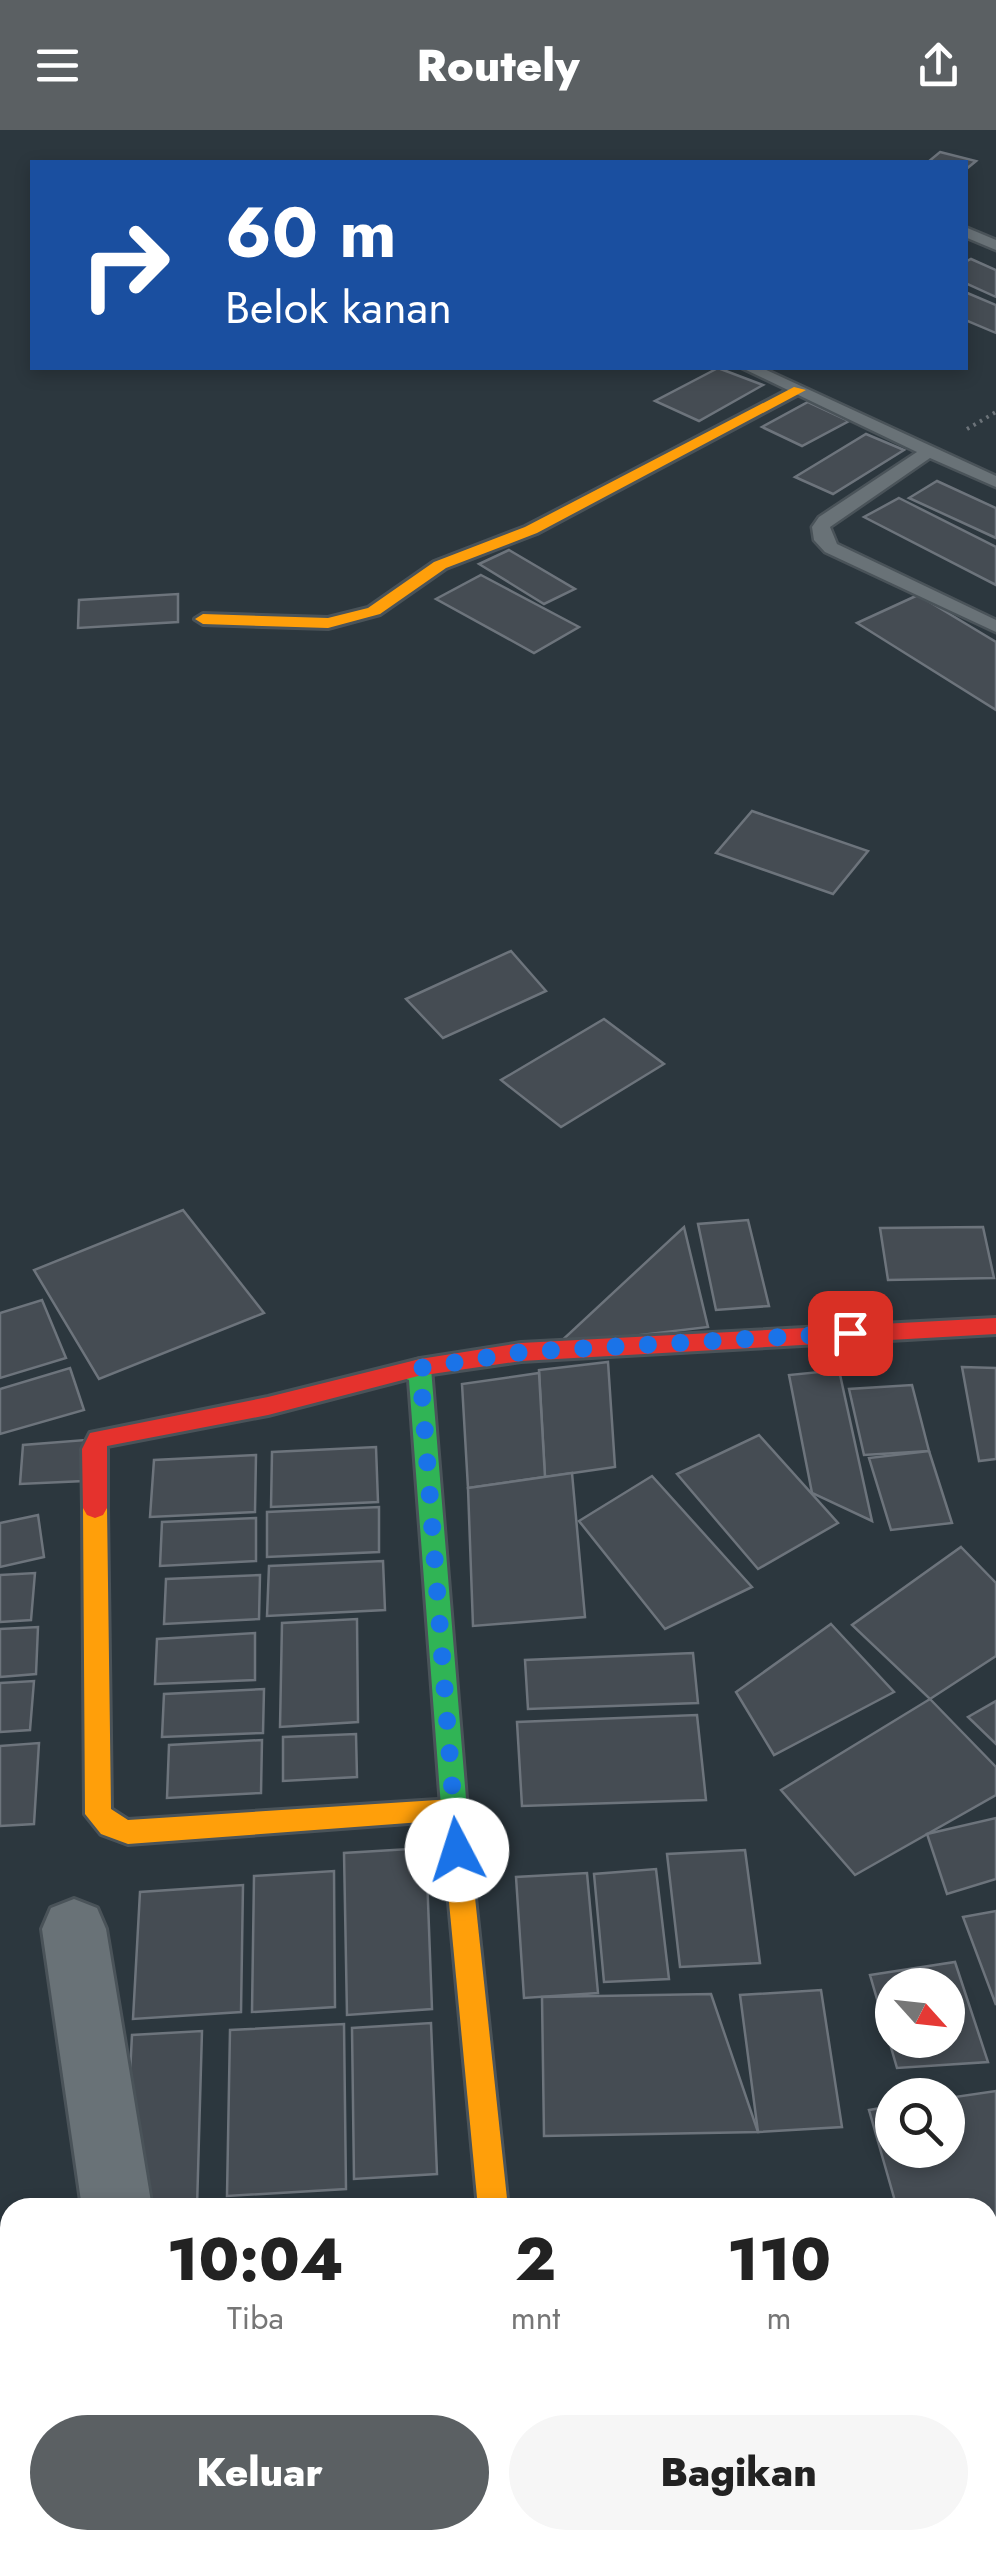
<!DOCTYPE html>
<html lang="id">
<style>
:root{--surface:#fff;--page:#f6f6f6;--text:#222;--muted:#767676;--accent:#5b6063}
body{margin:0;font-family:Jost,sans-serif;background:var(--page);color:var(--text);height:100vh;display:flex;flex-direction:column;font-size:38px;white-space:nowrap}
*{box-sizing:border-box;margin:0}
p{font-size:32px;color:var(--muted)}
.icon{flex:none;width:55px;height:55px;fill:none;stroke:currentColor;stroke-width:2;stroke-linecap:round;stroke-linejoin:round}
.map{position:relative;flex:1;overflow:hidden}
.panel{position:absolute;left:0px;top:2068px;width:998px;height:352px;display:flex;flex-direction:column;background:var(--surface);border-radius:30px 30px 0 0;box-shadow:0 5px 15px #0003}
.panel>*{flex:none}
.hud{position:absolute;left:30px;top:30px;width:938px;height:210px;border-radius:0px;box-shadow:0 5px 15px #0003;background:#1a4fa0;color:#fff;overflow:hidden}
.needle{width:65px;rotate:117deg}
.fabs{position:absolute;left:875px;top:1838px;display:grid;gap:20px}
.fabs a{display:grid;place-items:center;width:90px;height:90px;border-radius:50%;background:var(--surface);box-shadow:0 5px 15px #0003;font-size:50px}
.pin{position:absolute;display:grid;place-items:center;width:85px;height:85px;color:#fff;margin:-42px;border-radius:20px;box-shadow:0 5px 15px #0006}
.me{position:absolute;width:110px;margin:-55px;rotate:355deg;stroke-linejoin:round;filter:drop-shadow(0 0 8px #0008)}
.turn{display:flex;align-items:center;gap:35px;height:210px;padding:0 30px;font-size:45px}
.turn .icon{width:130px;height:130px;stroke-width:2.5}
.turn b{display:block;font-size:70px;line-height:85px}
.eta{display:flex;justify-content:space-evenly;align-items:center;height:170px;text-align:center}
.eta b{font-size:60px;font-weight:800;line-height:70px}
.action{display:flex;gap:20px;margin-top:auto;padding:20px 30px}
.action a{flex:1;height:115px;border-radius:60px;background:var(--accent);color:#fff;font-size:40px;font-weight:800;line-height:115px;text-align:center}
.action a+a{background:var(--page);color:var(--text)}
header{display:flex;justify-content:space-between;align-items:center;height:130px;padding:0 30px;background:var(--accent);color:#fff;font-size:45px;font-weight:800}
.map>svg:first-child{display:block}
</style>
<header><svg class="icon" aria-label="menu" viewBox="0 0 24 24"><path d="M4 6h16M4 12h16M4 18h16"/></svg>Routely<svg class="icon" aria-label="share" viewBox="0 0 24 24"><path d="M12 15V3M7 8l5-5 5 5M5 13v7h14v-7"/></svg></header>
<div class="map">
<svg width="996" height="2419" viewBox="0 0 996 2419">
<rect width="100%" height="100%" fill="#2c373e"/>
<!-- building -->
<g fill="#454c53" stroke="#6d747c" stroke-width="2.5" fill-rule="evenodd">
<polygon points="940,22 976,31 965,40 965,32 928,32"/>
<polygon points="971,129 996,140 996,167 965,153 965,132"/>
<polygon points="965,162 996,175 996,203 965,190"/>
<polygon points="718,238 763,255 699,291 655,271"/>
<polygon points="808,272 849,291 802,316 762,297"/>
<polygon points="866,304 904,320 833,364 795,347"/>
<polygon points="937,351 996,378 996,408 909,368"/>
<polygon points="899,368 996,417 996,455 864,387"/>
<polygon points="509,420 575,459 544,474 479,434"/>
<polygon points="481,445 579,497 534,523 436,469"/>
<polygon points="178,464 178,492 78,498 79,470"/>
<polygon points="918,465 996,512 996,580 857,493"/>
<polygon points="752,681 868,721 833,764 716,723"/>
<polygon points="511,821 546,861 443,908 406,869"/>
<polygon points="604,889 664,934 561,997 501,950"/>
<polygon points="183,1080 264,1183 99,1249 34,1140"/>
<polygon points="748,1090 769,1176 716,1180 698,1094"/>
<polygon points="684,1097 708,1197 557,1215"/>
<polygon points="983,1097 994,1148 888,1150 880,1098"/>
<polygon points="42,1170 66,1228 0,1248 0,1183"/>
<polygon points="608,1232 615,1337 545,1347 539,1240"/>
<polygon points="962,1237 996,1238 996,1329 979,1331"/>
<polygon points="70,1238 84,1280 0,1304 0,1259"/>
<polygon points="839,1240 872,1391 812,1363 789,1245"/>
<polygon points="539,1243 545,1347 468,1358 462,1254"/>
<polygon points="912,1255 929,1321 864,1325 849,1259"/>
<polygon points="759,1305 838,1393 758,1439 677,1344"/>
<polygon points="85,1310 84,1351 20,1354 23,1315"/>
<polygon points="376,1317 378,1372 271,1377 272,1322"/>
<polygon points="929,1321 952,1393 891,1400 869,1328"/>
<polygon points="256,1325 255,1382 150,1387 154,1330"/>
<polygon points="572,1343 585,1487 473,1496 468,1358"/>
<polygon points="652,1346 752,1457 665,1499 579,1391"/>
<polygon points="379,1377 379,1422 267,1427 267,1382"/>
<polygon points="38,1385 44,1427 0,1437 0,1393"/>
<polygon points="256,1388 256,1431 160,1436 162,1392"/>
<polygon points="961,1417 996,1453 996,1526 930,1569 852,1495"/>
<polygon points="383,1431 385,1480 267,1486 269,1436"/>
<polygon points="35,1443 31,1490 0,1492 0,1445"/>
<polygon points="260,1445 259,1489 164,1494 166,1449"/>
<polygon points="357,1489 358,1592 280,1597 282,1493"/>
<polygon points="831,1494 894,1562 774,1625 736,1562"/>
<polygon points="38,1497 36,1544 0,1547 0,1499"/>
<polygon points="255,1503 255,1550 155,1554 157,1509"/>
<polygon points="693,1523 698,1573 528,1579 525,1530"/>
<polygon points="34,1551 30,1600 0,1602 0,1553"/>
<polygon points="264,1559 263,1603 162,1607 164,1564"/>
<polygon points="930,1569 996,1637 996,1665 855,1745 781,1660"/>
<polygon points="996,1571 996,1614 968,1587"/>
<polygon points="697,1585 706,1670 522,1676 517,1592"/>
<polygon points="356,1604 357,1647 283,1651 283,1607"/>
<polygon points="262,1610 261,1663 167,1668 169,1615"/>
<polygon points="39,1613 34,1694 0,1696 0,1616"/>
<polygon points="996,1688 996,1749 947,1764 927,1704"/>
<polygon points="426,1718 432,1879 347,1885 344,1723"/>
<polygon points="745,1720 760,1833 680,1837 667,1724"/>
<polygon points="656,1739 669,1849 604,1852 594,1744"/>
<polygon points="334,1741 335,1877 252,1882 254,1746"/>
<polygon points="587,1743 598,1863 524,1868 516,1747"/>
<polygon points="243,1755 241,1882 133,1889 140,1762"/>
<polygon points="996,1781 996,1875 963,1787"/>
<path d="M955 1832 988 1932 897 1938 870 1845ZM892 1855H948V1910H892Z"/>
<polygon points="821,1860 842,1997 758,2002 740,1865"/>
<polygon points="711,1864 758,2002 544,2006 542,1867"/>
<polygon points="431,1893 437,2044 354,2049 352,1898"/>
<polygon points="344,1894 346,2059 227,2066 230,1900"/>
<polygon points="202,1901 197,2078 123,2078 132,1905"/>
<polygon points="996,1961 996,2114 988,2116 988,2078 897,2078 869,1980 892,1976 892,2020 948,2020 948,1968"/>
<polygon points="10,2384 10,2410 125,2410 126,2419 0,2419 0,2387"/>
<polygon points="184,2410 298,2410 299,2419 185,2419"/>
<polygon points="399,2410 552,2410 554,2419 399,2419"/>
<polygon points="563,2410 655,2410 624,2419 565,2419"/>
</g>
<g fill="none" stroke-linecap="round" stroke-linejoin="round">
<defs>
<g id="lane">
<polygon points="965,97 996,110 996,120 965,107"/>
<polygon points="742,238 762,238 996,346 996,357 930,328 830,397 837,414 996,490 996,502 825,422 814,410 812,397 819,387 917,322"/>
</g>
<g id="street">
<polygon points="74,1769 97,1778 106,1799 152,2078 82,2078 42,1799 51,1778"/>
<polygon points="996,2113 996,2185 988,2186 988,2115"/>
<polygon points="10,2183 10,2255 0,2258 0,2186"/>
<polygon points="988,2378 996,2381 996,2419 939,2419 935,2410 988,2410"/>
<polygon points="122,2410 198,2410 199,2419 123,2419"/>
</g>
<polygon id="fast" points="420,1229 428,1232 431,1238 471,1730 468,1739 458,1742 448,1739 445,1730 409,1250 401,1247 398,1241 401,1235"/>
<g id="slow">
<polygon points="794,257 806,260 537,403 446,438 380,484 328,498 203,494 195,489 203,484 328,488 368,478 434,432 525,397"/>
<polygon points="95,1368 103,1371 107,1378 111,1679 128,1690 453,1669 462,1673 466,1681 462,1689 128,1714 101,1704 85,1684 83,1378 87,1371"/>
<polygon points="458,1718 468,1721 471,1730 508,2078 478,2078 445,1730 448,1721"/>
</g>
<polygon id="jam" points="996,1188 996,1204 521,1231 418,1246 268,1285 107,1316 107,1378 103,1385 95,1388 87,1385 83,1378 82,1319 90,1303 268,1267 420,1229 521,1213"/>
</defs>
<!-- lane casing -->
<use href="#lane" stroke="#4a5359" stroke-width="5"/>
<!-- street casing -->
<use href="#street" stroke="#4a5359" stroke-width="6"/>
<!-- fast casing -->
<use href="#fast" stroke="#4a5359" stroke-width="6"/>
<!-- slow casing -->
<use href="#slow" stroke="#4a5359" stroke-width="6"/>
<!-- jam casing -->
<use href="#jam" stroke="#4a5359" stroke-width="6"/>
<!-- path -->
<polyline stroke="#6c7379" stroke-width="4" stroke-dasharray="2.5 5" stroke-linecap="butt" points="967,299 996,282"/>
<!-- lane -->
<use href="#lane" fill="#697277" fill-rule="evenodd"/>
<!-- street -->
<use href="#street" fill="#697277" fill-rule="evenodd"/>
<!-- fast -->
<use href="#fast" fill="#30b455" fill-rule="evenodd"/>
<!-- slow -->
<use href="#slow" fill="#ff9f0a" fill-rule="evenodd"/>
<!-- jam -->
<use href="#jam" fill="#e5322d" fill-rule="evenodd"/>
</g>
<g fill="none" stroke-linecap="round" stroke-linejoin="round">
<!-- route -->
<polyline stroke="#1a73e8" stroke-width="18" stroke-dasharray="0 32.4" points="457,1720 420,1238 522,1222 850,1203"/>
</g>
</svg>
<div class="fabs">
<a><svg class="needle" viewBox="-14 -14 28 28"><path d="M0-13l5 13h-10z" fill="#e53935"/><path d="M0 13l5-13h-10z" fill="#767676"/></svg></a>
<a><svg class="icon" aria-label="search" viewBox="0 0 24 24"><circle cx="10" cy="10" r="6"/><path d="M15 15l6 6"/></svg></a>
</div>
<div class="pin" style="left:850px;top:1203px;background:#d93025"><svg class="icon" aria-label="arrive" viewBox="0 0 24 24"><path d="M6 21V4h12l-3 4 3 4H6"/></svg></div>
<svg class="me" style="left:457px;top:1720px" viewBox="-20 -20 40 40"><circle r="19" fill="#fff"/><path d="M0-13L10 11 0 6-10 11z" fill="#1a73e8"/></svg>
<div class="hud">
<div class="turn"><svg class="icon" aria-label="right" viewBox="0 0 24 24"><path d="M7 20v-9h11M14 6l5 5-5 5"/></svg><div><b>60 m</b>Belok kanan</div></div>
</div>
<section class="panel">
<div class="eta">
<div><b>10:04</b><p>Tiba</p></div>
<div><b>2</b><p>mnt</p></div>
<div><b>110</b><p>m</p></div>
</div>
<div class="action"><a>Keluar</a><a>Bagikan</a></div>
</section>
</div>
